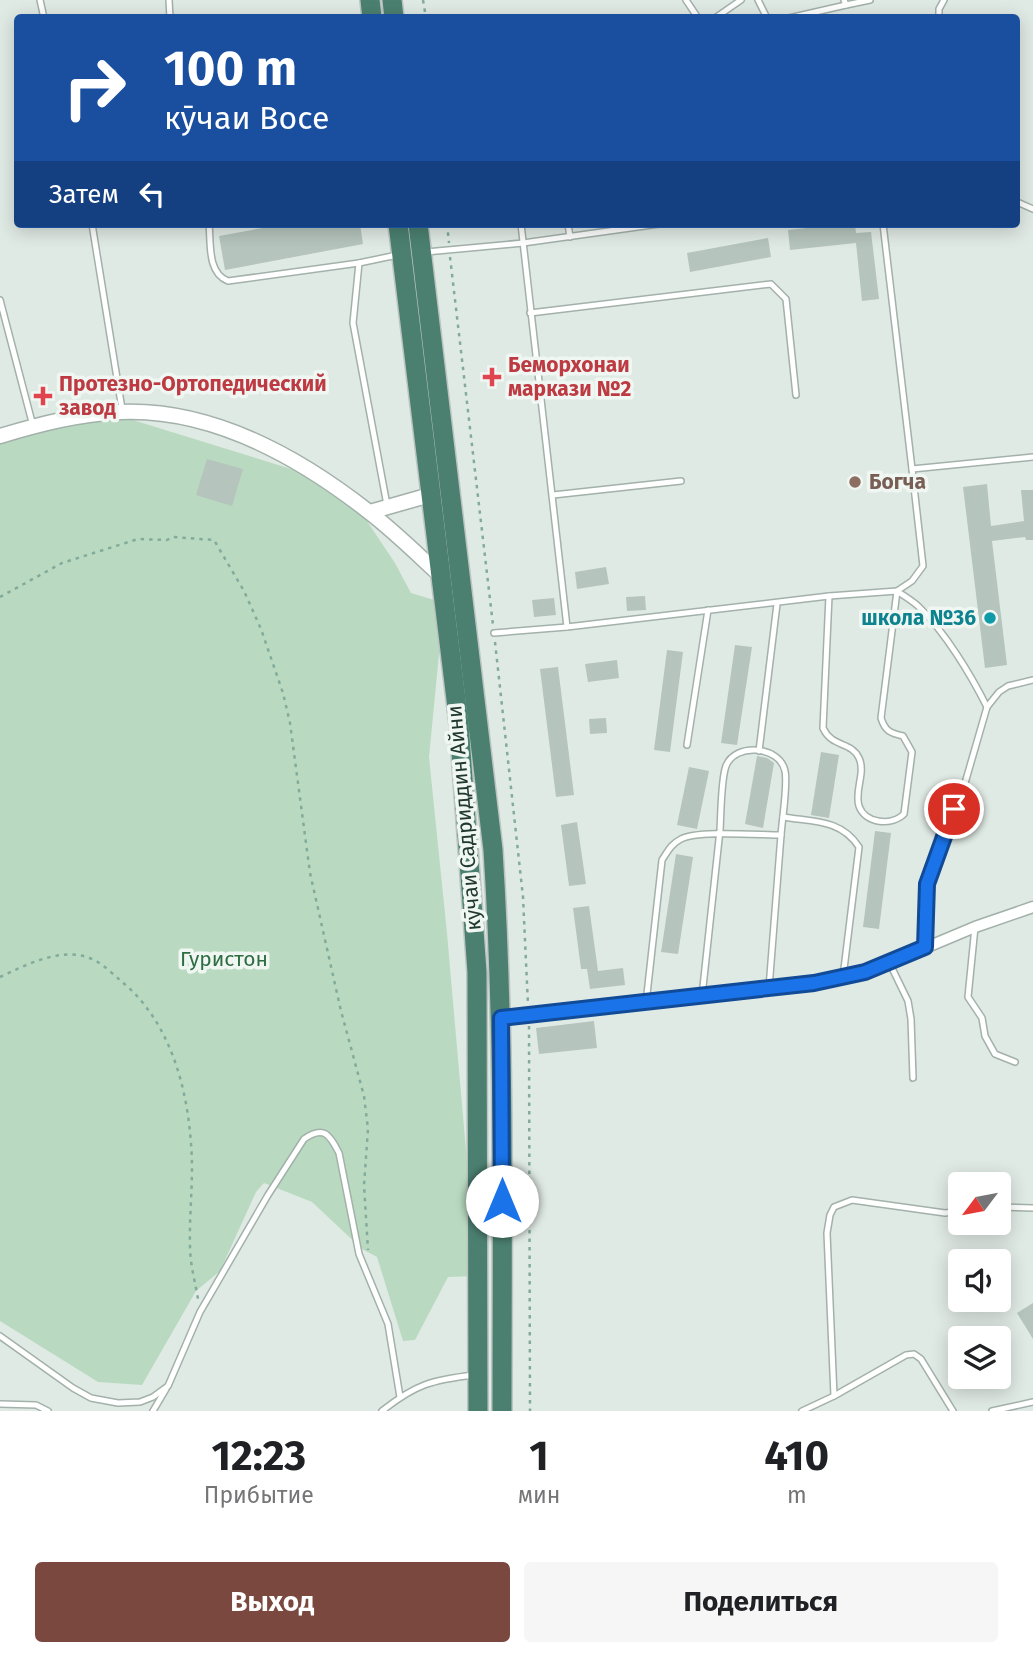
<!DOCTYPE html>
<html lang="ru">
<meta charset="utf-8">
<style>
:root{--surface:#fff;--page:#f6f6f6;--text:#202124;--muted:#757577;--accent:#7a483e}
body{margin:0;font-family:"Fira Sans",sans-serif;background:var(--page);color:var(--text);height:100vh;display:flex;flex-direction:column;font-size:26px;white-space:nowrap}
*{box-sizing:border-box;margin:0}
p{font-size:23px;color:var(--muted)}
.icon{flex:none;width:38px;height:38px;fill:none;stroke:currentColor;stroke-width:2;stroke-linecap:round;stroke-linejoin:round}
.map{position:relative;height:1411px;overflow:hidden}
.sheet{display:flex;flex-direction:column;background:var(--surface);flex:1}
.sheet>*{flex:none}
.hud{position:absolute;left:14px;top:14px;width:1006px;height:214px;border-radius:7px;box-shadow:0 4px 18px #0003;background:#1a4fa0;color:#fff;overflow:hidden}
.needle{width:46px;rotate:238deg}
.buttons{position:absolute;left:948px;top:1172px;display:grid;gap:14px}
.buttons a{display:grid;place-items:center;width:63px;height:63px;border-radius:7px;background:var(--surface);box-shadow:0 4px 18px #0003;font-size:35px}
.pin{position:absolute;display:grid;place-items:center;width:60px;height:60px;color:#fff;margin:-30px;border:4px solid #fff;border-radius:50%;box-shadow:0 2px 7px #0007}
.me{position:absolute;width:77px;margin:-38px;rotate:0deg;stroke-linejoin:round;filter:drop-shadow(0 0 5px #0008)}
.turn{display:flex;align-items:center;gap:24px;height:147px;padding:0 35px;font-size:32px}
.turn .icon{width:91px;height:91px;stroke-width:2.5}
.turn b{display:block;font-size:49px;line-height:60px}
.then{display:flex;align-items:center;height:66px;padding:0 35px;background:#0003;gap:14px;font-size:26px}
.eta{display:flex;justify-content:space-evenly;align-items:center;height:119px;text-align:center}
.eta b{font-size:42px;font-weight:700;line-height:49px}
.primary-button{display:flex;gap:14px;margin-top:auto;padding:14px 35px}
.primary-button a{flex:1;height:80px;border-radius:7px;background:var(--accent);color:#fff;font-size:28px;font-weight:700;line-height:80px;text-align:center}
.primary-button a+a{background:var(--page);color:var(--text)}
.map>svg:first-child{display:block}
</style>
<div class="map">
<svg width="1033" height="1411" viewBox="0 0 1033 1411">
<rect width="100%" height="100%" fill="#e0eae4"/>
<!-- green -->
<polygon fill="#b9dac0" points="94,408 343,485 395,563 411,593 444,603 429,757 447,933 477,1276 448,1277 415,1340 403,1341 377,1257 362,1249 312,1202 264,1183 256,1192 220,1271 196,1291 142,1385 98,1382 0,1321 0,438"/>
<!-- building -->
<g fill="#b5c4bd">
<polygon points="284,224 360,224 363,244 225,270 219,236"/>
<polygon points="844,224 855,224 856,233 871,232 879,299 862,301 856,243 790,250 788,230"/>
<polygon points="768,238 771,257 690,272 687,253"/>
<polygon points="207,459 243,469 232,506 196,495"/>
<polygon points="987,484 991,526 1024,521 1021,490 1033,490 1033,540 1026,540 1025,537 992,541 1007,665 985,668 963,487"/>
<polygon points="606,567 609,584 577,589 575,572"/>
<polygon points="645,596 646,610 627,611 626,597"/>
<polygon points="554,598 556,615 534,617 532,600"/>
<polygon points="735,645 752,647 737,745 721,743"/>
<polygon points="667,650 683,652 670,752 654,750"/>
<polygon points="617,660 619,678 588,682 585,664"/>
<polygon points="558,667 574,795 556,797 540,669"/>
<polygon points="606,718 607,733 590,734 589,719"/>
<polygon points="821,752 839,755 829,818 811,815"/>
<polygon points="757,756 767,758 774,763 763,828 745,824"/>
<polygon points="689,767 709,771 697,829 677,825"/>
<polygon points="577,822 586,884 569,886 561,825"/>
<polygon points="875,831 891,833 879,929 863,927"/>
<polygon points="676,854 693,857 678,954 661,952"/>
<polygon points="589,906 598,971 623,968 625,985 590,989 587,969 581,969 573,908"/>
<polygon points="594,1021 597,1048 539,1054 536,1028"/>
<polygon points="1033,1303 1033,1339 1017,1313"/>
</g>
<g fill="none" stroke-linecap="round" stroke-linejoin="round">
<defs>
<g id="service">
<polyline points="40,0 44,18"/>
<polyline points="169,0 170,18"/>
<polyline points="686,0 698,18"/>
<polyline points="758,0 767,18"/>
<polyline points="844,0 846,5 870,0"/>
<polyline points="715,18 741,0"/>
<polyline points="789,18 846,5"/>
<polyline points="939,18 939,9 944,0"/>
<polyline points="1017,202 1033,209"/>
<polyline points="92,224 122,409"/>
<path d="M209 224C211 243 207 273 228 281L359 263"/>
<polyline points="521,224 567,627"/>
<polyline points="568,224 570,237"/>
<polyline points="883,224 912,469"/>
<polyline points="426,252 523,243 659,224"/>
<polyline points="0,300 33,426"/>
<polyline points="530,313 771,284 786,299 796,395"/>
<polyline points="553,495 681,481"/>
<polyline points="387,505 353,323 359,263 397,255"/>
<path d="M829 596 823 728C832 748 851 741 859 758 866 773 854 791 859 806 865 824 892 826 904 814L912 752 903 736C890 733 885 731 881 718L897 591C904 596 913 601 919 607 945 632 971 675 987 707"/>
<polyline points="494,633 567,627 829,596 897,591 912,581 923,566 912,469 1033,457"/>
<polyline points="687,745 708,610"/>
<polyline points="759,751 777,604"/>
<path d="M783 817C813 822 841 819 859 847L843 977"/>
<polyline points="975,927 968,997 982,1018 985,1036 995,1054 1015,1062"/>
<polyline points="925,947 927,884 938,849 963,790 987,707 999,692 1008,686 1033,680"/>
<polyline points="890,964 908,1001 911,1019 913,1078"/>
<polyline points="769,988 781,835"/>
<path d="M646 1003 662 860C668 851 671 844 681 839 697 830 759 835 781 835 782 820 788 784 785 771 780 746 735 742 726 766 721 779 721 814 720 830 714 885 708 941 702 996"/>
<polyline points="999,1207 1033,1208"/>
<path d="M0 1336 73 1388 91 1398 118 1403 140 1402 153 1397 168 1386 200 1312 268 1195 304 1139C324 1125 330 1135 339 1153L359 1254 388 1324 400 1397"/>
<polyline points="834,1396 906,1355 914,1354 921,1359 953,1411"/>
<polyline points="0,1404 36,1405 48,1411"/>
<polyline points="153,1411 166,1389"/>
<path d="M382 1411C416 1384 432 1380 474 1375"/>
<polyline points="802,1411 834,1396 827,1233 830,1215 834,1207 852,1200 945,1213 961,1211"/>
<polyline points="992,1411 1033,1402"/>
</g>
<polyline id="minor" points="501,1018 646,1003 843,978 882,966 975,927 1033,907"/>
<g id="tertiary">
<path d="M0 436C40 424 79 414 120 412 212 408 299 457 369 512 394 531 417 554 441 576"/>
<polyline points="370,512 430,495"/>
</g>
<g id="trunk">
<polyline points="370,0 372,18"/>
<polyline points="392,0 394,18"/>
<polyline points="398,224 459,724 477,972 478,1411"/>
<path d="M418 224 493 850C505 1037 502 1224 502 1411"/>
</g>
</defs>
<!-- service casing -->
<use href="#service" stroke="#a3b1ab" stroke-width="8"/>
<!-- minor casing -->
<use href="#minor" stroke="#a3b1ab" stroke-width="13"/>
<!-- tertiary casing -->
<use href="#tertiary" stroke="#a3b1ab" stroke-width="17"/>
<!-- trunk casing -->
<use href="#trunk" stroke="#bcc4c1" stroke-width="22"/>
<!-- path -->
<g stroke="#82ab9c" stroke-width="2.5" stroke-dasharray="3.5 5" stroke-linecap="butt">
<polyline points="423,0 426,18"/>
<polyline points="447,224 449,243"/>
<polyline points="450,257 493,625"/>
<polyline points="0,597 62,563 138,539 167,540 173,537 214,540 244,591 261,629 283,693 290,723 310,873 341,1011 364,1096 368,1129 364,1185 368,1250"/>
<polyline points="495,642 523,897 528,1005"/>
<path d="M0 977C28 964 66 944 96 961 105 966 114 975 121 981 169 1020 187 1085 191 1144 194 1178 189 1212 190 1246 190 1264 195 1281 198 1299"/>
<polyline points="529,1026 530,1411"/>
</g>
<!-- service -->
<use href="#service" stroke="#fff" stroke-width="5"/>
<!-- minor -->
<use href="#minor" stroke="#fff" stroke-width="10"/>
<!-- tertiary -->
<use href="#tertiary" stroke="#fff" stroke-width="14"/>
<!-- trunk -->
<use href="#trunk" stroke="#4b8070" stroke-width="19"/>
</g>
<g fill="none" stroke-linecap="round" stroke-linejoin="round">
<defs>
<polyline id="route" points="502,1201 501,1018 814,983 865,972 925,947 927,884 954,809"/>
</defs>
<!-- route casing -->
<use href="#route" stroke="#114b97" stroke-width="18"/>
<!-- route -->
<use href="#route" stroke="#1a73e8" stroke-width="12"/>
</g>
<!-- markers -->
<g fill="#e0444e" stroke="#f0f7f3" stroke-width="2.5">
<path d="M488.5 366.5h7v7h7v7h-7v7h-7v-7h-7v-7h7z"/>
<path d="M39.5 385.5h7v7h7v7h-7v7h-7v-7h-7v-7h7z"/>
</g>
<circle fill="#8d6e63" stroke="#f0f7f3" stroke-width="2.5" cx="855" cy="482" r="7"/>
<circle fill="#0f9aa8" stroke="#f0f7f3" stroke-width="2.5" cx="990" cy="618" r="7"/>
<g text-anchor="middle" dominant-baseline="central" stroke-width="7" stroke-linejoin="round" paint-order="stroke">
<!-- health labels -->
<g font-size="21" font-weight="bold" fill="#be3a42" stroke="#f0f7f3" text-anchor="start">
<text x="508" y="365">Беморхонаи<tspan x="508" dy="24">маркази №2</tspan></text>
<text x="59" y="384">Протезно-Ортопедический<tspan x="59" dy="24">завод</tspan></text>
</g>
<!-- education labels -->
<g font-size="21" font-weight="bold" fill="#785e54" stroke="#f0f7f3" text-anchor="start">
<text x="869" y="482">Богча</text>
</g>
<!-- culture labels -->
<g font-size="21" font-weight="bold" fill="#0d838f" stroke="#f0f7f3" text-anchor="end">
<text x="976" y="618">школа №36</text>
</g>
<!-- street labels -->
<g font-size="21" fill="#213931" stroke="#f0f7f3">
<text transform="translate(464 818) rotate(-95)">кӯчаи Садриддин Айни</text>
</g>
<!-- park labels -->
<g font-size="21" fill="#2e6d42" stroke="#f0f7f3">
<text x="224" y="959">Гуристон</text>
</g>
</g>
</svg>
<div class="buttons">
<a><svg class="needle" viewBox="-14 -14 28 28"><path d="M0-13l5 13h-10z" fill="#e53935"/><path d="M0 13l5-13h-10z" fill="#757577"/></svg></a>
<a><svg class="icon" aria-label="sound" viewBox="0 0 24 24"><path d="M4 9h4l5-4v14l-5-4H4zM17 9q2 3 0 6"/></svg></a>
<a><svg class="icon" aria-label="layers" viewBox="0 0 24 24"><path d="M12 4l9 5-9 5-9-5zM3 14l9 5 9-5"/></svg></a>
</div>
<div class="pin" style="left:954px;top:809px;background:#d93025"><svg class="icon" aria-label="arrive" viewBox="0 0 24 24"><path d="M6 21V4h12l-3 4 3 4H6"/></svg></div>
<svg class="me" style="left:502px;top:1201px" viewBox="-20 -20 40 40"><circle r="19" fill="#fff"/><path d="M0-13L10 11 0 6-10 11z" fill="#1a73e8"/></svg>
<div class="hud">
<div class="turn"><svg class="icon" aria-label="right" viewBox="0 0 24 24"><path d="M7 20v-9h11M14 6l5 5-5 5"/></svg><div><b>100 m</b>кӯчаи Восе</div></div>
<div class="then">Затем<svg class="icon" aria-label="left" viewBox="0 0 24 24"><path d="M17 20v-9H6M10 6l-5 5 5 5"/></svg></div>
</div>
</div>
<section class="sheet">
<div class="eta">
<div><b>12:23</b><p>Прибытие</p></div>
<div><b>1</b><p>мин</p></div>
<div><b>410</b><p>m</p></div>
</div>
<div class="primary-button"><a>Выход</a><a>Поделиться</a></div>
</section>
